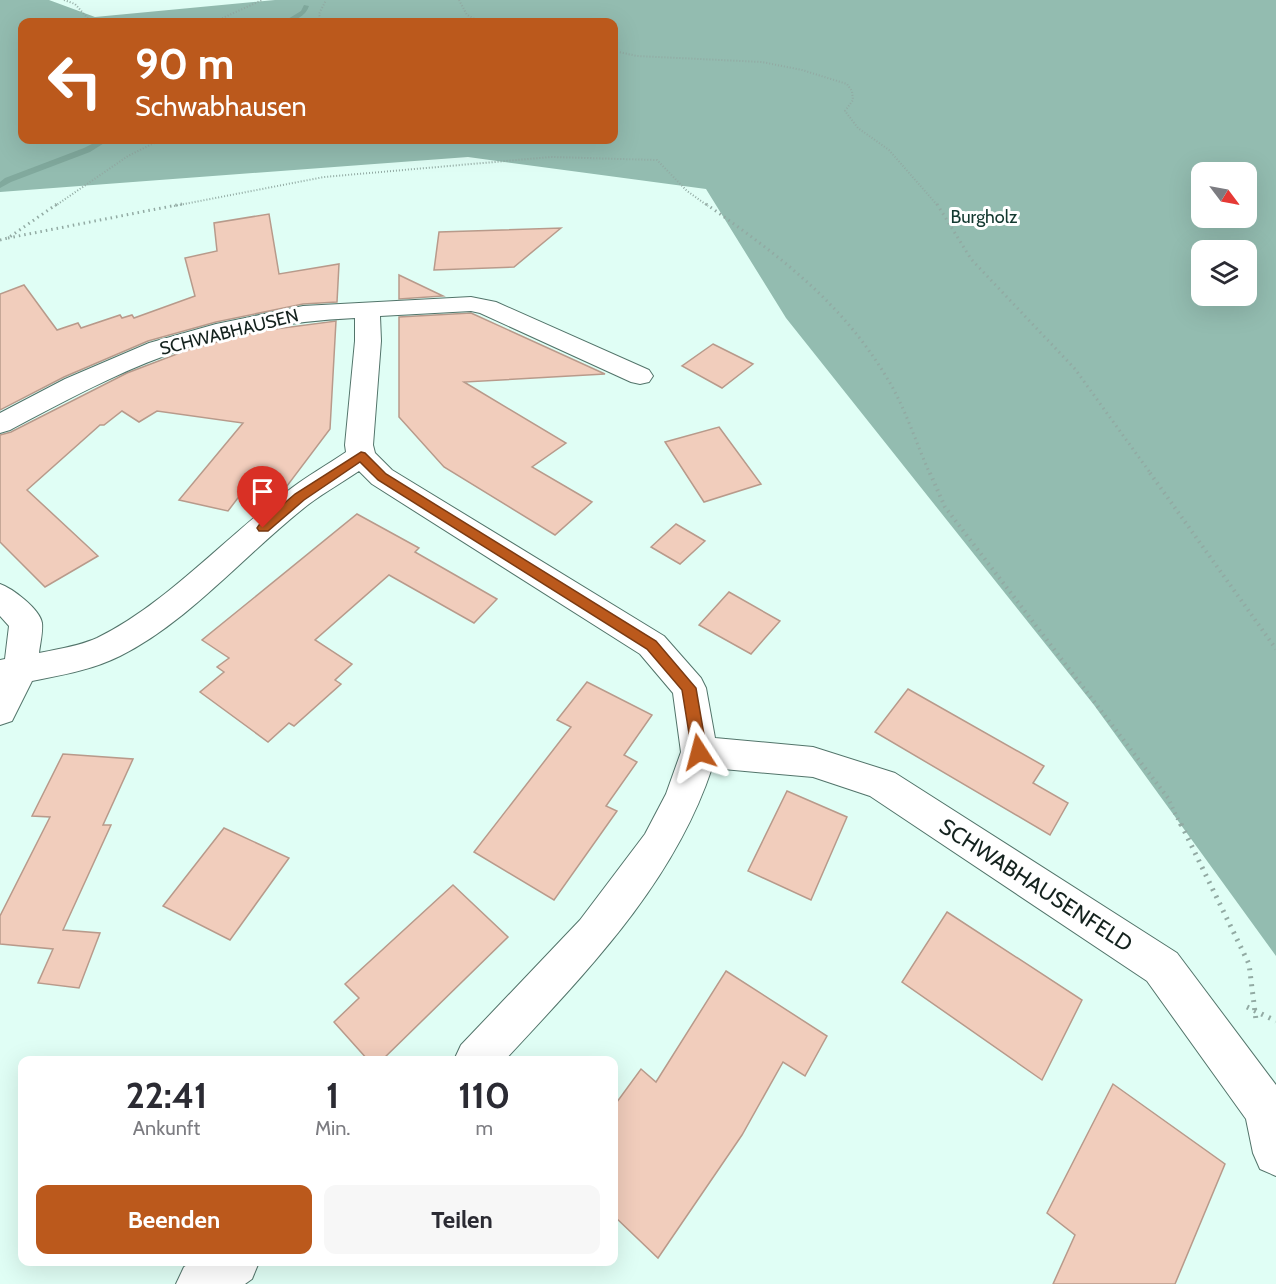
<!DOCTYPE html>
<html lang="de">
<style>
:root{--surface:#fff;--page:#f7f7f7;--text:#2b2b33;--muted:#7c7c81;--accent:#bb591c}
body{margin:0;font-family:Cabin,sans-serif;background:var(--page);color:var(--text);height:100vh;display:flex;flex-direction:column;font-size:22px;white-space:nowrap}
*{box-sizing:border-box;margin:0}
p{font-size:20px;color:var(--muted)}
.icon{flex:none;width:33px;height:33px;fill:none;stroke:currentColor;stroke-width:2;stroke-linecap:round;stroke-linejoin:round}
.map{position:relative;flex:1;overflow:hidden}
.side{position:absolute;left:18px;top:1056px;width:600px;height:210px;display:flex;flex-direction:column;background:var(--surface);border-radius:12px;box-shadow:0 6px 24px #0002}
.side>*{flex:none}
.banner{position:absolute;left:18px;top:18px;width:600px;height:126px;border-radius:12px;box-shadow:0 6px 24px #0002;background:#bb591c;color:#fff;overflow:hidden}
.needle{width:39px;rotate:122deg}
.fabs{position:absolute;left:1191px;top:162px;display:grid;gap:12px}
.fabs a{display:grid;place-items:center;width:66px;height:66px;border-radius:12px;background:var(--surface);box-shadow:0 6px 24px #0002;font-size:30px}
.pin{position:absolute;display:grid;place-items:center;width:51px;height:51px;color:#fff;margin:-62px -26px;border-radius:50% 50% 50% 0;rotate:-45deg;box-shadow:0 0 6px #0007}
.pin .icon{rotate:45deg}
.me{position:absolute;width:66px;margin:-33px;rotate:351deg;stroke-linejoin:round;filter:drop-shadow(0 0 4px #0008)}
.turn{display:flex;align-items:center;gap:21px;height:126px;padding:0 18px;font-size:27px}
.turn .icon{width:78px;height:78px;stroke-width:2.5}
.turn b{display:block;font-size:42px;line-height:51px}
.eta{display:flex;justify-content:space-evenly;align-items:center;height:102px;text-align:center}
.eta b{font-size:36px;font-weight:700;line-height:42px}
.button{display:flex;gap:12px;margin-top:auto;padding:12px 18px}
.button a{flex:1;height:69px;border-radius:12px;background:var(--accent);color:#fff;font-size:24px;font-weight:700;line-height:69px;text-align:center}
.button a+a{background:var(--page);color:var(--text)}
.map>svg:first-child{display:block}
</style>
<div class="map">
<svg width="1276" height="1284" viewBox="0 0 1276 1284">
<rect width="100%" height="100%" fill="#e0fef5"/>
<!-- forest -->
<path fill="#93bcb0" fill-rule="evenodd" d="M0 0H49L95 17 275 0H1276V956L1094 705 786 318 706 189 468 157 0 192ZM22 22H614V140H22ZM1202 172H1246V218H1202ZM1202 250H1246V296H1202Z"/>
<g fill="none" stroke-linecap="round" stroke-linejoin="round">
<!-- stream -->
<g fill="#81a99d" fill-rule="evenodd">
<path d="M304 5 309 6C306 16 294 22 283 22L301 11Z"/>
<polygon points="100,140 109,140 90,152 11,182 0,188 0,182 5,178 84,148"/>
</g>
</g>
<!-- building -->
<g fill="#f1cdbc" stroke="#b89a8b" stroke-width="1.5">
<polygon points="269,214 279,274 339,264 337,302 303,304 216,322 148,341 64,377 0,410 0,294 24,285 57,330 78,323 81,328 120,315 122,318 132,315 134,318 195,296 185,258 217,251 214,223"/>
<polygon points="561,228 514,267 434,270 439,232"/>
<polygon points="399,275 443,296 399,299"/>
<polygon points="471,313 605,374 464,382 566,443 532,467 592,502 555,535 444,467 399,417 399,317"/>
<polygon points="336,321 330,429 284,490 250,482 228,511 179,500 243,423 157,411 139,422 122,411 104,425 100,425 27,490 98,556 45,587 0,542 0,435 11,432 127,373 190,349 260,331"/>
<polygon points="713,344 753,364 722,388 682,366"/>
<polygon points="719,427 761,484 704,502 665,442"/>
<polygon points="357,514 419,548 415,552 497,599 474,623 389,575 315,640 352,664 335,680 341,684 294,726 289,723 268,742 200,692 224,672 217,667 229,658 202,640"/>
<polygon points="676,524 705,541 680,564 651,547"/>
<polygon points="729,592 780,621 751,654 699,625"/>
<polygon points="587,682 652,715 624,755 637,762 606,806 617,811 554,900 474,852 571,727 557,720"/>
<polygon points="908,689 1044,766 1033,783 1068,803 1050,835 875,732"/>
<polygon points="63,754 133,759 103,825 111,825 63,930 100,933 79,988 38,983 53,949 0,944 0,916 50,817 32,816"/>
<polygon points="787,791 847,817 811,900 748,871"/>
<polygon points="224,828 289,858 230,940 163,906"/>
<polygon points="453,885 508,937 382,1060 368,1060 334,1022 359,998 345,984"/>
<polygon points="947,912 1082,1000 1042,1080 902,982"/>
<polygon points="726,971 827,1036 805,1076 783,1062 742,1135 658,1258 614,1216 614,1106 641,1069 656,1082"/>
<polygon points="1113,1084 1225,1164 1175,1284 1053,1284 1075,1235 1047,1213"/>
</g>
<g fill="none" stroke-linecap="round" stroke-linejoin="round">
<defs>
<g id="minor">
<path d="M471 297 496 302 649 370 653 376 649 382 640 384 631 382 480 313 471 311 380 316 381 341 373 445 375 453 392 470 664 636 701 678 706 688 715 738 813 747 895 773 1177 953 1276 1085V1176L1260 1169 1253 1153 1246 1119 1147 981 870 796 813 777 712 768C673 885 586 972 505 1060H454L461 1045 580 920 645 834 666 794 681 752 673 693 640 654 372 484 359 471C343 482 325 492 309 504 248 551 189 622 120 656 92 670 62 675 32 681L12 721 0 725V660L5 659 9 626 0 616V584C12 588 40 609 42 623 43 632 40 644 39 653 59 649 79 646 97 638 167 604 226 536 289 490 307 476 327 465 346 452L345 445 355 341V318C291 321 226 332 167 355 112 375 61 403 10 430L0 433V413L65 379 149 343 216 324 303 306Z"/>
<polygon points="192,1262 259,1262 252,1279 245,1284 176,1284 184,1267"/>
</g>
</defs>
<!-- minor casing -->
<use href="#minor" stroke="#52746a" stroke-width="2"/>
<!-- path-far3 -->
<g stroke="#92aaa3" stroke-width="2" stroke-dasharray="1 2" stroke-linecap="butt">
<polyline points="64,0 75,4 91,22"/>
<polyline points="459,0 467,15 481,22"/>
<polyline points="214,22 262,0"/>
<polyline points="321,22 319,14 326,0"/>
<polyline points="614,51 637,56 762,62 802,70 847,84 852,91 853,100 845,111 858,128 889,150 938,206"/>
<polyline points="55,206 128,156 160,140"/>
<polyline points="174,206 324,177 551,157 657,160 687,191 708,206"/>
</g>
<!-- path-far2 -->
<g stroke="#92aaa3" stroke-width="3" stroke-dasharray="1.5 4" stroke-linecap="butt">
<path d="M706 204C778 255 841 301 887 378 905 407 916 443 930 474"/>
<polyline points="937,204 971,259 1075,369 1151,474"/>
<polyline points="8,238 182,204"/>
<polyline points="0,240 8,238 57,204"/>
</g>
<!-- path-far1 -->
<g stroke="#92aaa3" stroke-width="4" stroke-dasharray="1.5 4.5" stroke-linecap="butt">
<polyline points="930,473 945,507 1168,798 1181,826"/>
<polyline points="1150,473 1276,649"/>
</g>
<!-- path -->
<g stroke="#92aaa3" stroke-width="5" stroke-dasharray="2 6" stroke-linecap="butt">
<polyline points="1181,824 1249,964 1256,1020"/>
<polyline points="1247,1007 1276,1021"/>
</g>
<!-- minor -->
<use href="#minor" fill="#fff" fill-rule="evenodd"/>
</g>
<!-- route -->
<polygon fill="#bb591c" stroke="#7a3a12" stroke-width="1.5" points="361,452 365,453 386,474 656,641 696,688 707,752 704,756 699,758 694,756 692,752 682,690 647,649 378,480 360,462 304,500 268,531 259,531 257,528 259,525 295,494"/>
<g text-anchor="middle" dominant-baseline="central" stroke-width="6" stroke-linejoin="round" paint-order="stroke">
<!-- far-park labels -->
<g font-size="18" fill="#133930" stroke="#fff">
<text x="984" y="217">Burgholz</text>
</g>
<!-- far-street labels -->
<g font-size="18" fill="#14221e" stroke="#fff">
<text transform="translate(229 332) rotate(-14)">SCHWABHAUSEN</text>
</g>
<!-- street labels -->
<g font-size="22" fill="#14221e" stroke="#fff">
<text transform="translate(1036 885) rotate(33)">SCHWABHAUSENFELD</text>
</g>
</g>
</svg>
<div class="fabs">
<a><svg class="needle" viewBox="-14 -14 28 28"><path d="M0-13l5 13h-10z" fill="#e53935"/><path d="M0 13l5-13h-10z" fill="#7c7c81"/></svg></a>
<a><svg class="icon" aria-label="layers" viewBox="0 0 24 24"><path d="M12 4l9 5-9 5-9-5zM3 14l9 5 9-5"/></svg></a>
</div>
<div class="pin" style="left:263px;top:528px;background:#d93025"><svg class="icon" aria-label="arrive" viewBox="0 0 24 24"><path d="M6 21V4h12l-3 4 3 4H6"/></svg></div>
<svg class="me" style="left:699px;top:752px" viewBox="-20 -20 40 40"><path d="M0-17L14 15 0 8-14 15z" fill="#bb591c" stroke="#fff" stroke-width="4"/></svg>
<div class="banner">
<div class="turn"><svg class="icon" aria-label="left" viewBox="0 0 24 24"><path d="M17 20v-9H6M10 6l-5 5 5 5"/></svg><div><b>90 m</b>Schwabhausen</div></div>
</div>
<section class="side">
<div class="eta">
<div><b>22:41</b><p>Ankunft</p></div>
<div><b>1</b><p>Min.</p></div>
<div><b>110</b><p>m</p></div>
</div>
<div class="button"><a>Beenden</a><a>Teilen</a></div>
</section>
</div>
